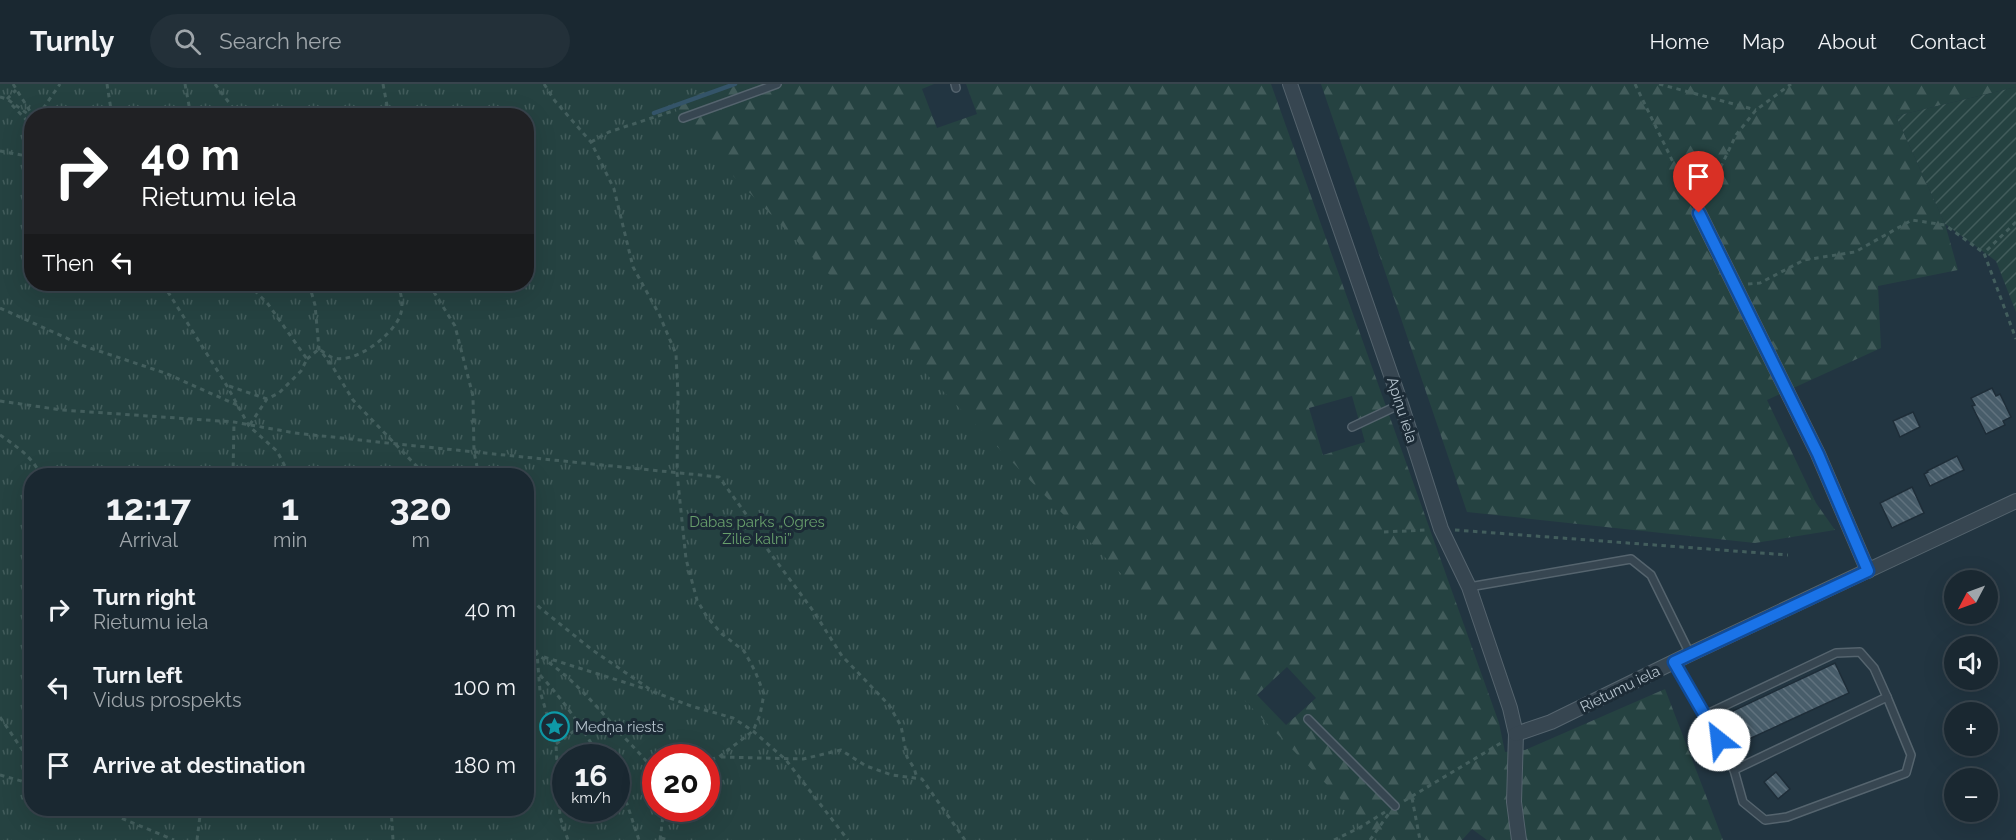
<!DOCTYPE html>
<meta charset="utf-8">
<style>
:root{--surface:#1a2831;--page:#233039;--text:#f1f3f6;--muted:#9fa6ab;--line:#38444d}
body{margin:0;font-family:Raleway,sans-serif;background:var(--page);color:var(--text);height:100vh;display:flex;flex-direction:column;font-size:22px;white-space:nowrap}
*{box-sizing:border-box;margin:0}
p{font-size:20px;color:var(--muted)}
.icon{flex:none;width:33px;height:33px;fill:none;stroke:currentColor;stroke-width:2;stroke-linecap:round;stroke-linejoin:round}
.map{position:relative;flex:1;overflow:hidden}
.details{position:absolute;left:24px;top:384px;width:510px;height:348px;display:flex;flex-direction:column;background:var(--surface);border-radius:24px;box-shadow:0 6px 24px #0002,0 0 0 2px var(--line)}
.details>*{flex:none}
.guide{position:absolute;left:24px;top:24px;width:510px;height:183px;border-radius:24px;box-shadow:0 6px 24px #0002,0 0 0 2px var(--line);background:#202124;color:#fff;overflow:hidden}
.needle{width:39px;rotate:229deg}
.fabs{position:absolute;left:1944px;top:486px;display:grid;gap:12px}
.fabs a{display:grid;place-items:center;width:54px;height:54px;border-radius:50%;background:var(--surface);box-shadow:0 6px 24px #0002,0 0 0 2px var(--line);font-size:30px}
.speed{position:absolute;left:552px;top:660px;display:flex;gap:12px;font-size:30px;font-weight:700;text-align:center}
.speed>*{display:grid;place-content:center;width:78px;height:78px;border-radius:50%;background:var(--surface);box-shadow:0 6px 24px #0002,0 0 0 2px var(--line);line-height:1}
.speed small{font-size:15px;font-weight:400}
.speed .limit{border:9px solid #d22;background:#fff;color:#111}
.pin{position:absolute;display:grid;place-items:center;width:51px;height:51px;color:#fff;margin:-62px -26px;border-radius:50% 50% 50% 0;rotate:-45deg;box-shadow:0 0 6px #0007}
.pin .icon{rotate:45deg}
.me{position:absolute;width:66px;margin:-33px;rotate:331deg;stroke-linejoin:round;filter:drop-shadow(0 0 4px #0008)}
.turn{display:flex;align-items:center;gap:21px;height:126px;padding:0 18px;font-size:27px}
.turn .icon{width:78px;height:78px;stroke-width:2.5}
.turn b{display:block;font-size:42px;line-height:51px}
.then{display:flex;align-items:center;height:57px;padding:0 18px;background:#0003;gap:12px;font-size:22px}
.eta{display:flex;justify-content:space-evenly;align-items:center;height:102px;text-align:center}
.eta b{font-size:36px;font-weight:700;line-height:42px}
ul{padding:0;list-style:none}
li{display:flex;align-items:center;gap:18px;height:78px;padding:0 18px}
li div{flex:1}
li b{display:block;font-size:22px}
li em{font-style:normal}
header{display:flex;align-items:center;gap:36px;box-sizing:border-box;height:84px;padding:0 30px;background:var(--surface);border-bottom:2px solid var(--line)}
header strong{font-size:28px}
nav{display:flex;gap:33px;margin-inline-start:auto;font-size:21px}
.search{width:420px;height:54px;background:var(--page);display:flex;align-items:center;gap:15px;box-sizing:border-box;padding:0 21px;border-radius:33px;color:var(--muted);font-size:22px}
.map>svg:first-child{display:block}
</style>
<header>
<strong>Turnly</strong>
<div class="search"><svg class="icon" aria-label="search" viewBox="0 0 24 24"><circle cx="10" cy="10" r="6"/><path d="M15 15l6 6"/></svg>Search here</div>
<nav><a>Home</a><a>Map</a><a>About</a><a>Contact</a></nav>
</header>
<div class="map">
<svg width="2016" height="756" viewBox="0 0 2016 756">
<defs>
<pattern id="forest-firs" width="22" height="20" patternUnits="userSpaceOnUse" patternTransform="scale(1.5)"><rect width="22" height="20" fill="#254241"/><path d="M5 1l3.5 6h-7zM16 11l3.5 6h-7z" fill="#425c5b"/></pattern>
<pattern id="park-tufts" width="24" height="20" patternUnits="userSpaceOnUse" patternTransform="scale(1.5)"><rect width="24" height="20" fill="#254241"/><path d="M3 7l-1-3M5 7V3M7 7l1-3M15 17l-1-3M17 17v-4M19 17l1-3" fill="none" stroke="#425c5b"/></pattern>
<pattern id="garden-furrows" width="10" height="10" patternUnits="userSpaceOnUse" patternTransform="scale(1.5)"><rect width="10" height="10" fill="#254241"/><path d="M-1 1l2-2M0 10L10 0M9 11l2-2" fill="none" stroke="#425c5b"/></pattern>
<pattern id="building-back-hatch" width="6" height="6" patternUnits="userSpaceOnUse" patternTransform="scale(1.5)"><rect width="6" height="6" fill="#485d6a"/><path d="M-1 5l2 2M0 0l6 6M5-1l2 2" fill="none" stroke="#60727e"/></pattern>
</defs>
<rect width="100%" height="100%" fill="#223541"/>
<!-- forest -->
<g fill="url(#forest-firs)" fill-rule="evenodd">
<path d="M0 0H934L922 5 937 44 977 30 966 0H1271L1499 639 1505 668 1525 666 1665 605 1723 756H1487L1472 745 1462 756H0ZM32 32H526V200H32ZM1352 312 1365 358 1323 371 1309 324ZM32 392H526V724H32ZM1287 583 1316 614 1286 641 1257 611ZM566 674H616V724H566ZM656 674H706V724H656Z"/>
<polygon points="1321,0 2016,0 2016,3 1896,32 1945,140 1958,186 1878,202 1881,264 1767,316 1816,419 1835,446 1755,459 1467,428"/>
</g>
<!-- park -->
<path fill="url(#park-tufts)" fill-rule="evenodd" d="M0 0H723L666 23 1369 744 1388 756H0ZM32 32H526V200H32ZM32 392H526V724H32ZM566 674H616V724H566ZM656 674H706V724H656Z"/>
<!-- garden -->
<polygon fill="url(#garden-furrows)" points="2016,3 2016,228 1996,177 1945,140 1896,32"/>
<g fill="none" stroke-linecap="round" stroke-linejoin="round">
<!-- stream -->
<polyline stroke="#345469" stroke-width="4.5" points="654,29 735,0"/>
</g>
<!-- building -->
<g fill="url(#building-back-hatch)" stroke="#1e2d38" stroke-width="1.5">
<polygon points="1992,304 1996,312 2000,310 2011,333 2003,337 2005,341 1986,350 1972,322 1975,321 1971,314"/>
<polygon points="1913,328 1920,343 1900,353 1893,337"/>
<polygon points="1957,372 1964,386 1930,402 1924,390 1928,388 1927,387"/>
<polygon points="1912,403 1924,429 1892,444 1880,419"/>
<polygon points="1835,579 1849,609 1736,661 1722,632"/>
<polygon points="1776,688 1790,705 1778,715 1764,698"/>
</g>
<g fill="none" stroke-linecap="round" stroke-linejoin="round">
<defs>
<g id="service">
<polyline points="955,0 956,4"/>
<polyline points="683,34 777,0"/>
<polyline points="1352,343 1401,320"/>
<polyline points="1469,503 1631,475 1651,491 1690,570"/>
<polyline points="1674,578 1719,656 1734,686 1887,613 1874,584 1860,568 1836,569 1705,631"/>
<polyline points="1308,635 1395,722"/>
<polyline points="1734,686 1743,718 1765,736 1787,733 1906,689 1911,671 1887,613"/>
</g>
<g id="minor">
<polyline points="1290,0 1401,320 1441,445 1469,503 1510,624 1516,650 1514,718 1519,756"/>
<polyline points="1699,129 1818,370 1868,487"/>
<polyline points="1516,650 1551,638 1690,570 2016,417"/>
</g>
</defs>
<!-- service casing -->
<use href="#service" stroke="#55646e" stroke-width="10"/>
<!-- minor casing -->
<use href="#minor" stroke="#55646e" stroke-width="16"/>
<!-- path -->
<g stroke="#435e5d" stroke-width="3" stroke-dasharray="4.5 4.5" stroke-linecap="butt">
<polyline points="13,0 33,32"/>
<polyline points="107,0 112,32"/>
<polyline points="185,0 191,32"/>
<polyline points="215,0 239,32"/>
<polyline points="383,0 389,32"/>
<polyline points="544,0 555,17 591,58 614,105 633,183 659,230 676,270 678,311 677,389 686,475 697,516 707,533 722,550 744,567 755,587 764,610 760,631 753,647 719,673 706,677"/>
<polyline points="1635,0 1692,117"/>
<polyline points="1659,0 1756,26"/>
<polyline points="0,13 7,15 32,33"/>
<polyline points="7,15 16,6"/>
<polyline points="12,21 32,42"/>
<polyline points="38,32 60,0"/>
<polyline points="591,58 609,48 676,26"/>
<polyline points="0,67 32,73"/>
<polyline points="1705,116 1736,51 1756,26 1791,0"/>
<polyline points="2016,138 1984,169 2016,255"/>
<polyline points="163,200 227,302 249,342 277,367 290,392"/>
<polyline points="248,200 268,220 307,275 301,287 279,309 267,315 249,342"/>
<polyline points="309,200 315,221 319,265 331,280 353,316 426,392"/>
<polyline points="429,200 455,242 473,312 474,368 479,392"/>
<polyline points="1748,200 1760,199 1804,176 1855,168 1912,136 1945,141 1984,169"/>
<polyline points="0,224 84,262 165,289 237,321"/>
<path d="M307 275 319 265C322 267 327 271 331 273 353 282 392 252 400 232 404 222 401 209 398 200"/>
<polyline points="229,302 267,315"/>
<polyline points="0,317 62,326 234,338 295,349 397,360 719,393 756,444 768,466 814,528 842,572 889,621 901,642 907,673 914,684 917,694"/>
<path d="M0 351C16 362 33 373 41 392"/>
<polyline points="233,392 234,338"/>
<polyline points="1455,446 1788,471"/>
<polyline points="1384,448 1427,446"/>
<polyline points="526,508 539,523 591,565 654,608 691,622 733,634 753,647 786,676 848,756"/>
<polyline points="526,541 537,569 540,607 556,661 560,733 568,756"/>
<path d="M526 564C565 585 593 618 622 651 634 664 646 675 656 690"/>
<polyline points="544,573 649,606"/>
<path d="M540 591C564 617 582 643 600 674"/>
<polyline points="0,633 32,680"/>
<polyline points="556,660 581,642"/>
<polyline points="721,673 803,675 841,666 866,682 892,691 922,695 965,756"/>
<polyline points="0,691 32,700"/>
<polyline points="616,702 627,720 639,756"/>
<polyline points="1412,714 1420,756"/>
<polyline points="1404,717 1501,659"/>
<polyline points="97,724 174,756"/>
<polyline points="391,724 393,756"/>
<polyline points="661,754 669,756"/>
<polyline points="197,756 201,724"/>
<polyline points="660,756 664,724"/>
<polyline points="1334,756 1359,744 1385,728"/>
<polyline points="1370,756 1390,728"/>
</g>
<!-- service -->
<use href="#service" stroke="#374651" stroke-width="7"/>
<!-- minor -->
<use href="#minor" stroke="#374651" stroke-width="14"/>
</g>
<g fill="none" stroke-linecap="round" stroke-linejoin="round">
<defs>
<polyline id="route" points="1699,129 1818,370 1868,487 1674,578 1719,656"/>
</defs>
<!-- route casing -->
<use href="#route" stroke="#114b97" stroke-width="15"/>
<!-- route -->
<use href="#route" stroke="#1a73e8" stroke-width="10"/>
</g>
<!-- icons -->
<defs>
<symbol id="sight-ring" viewBox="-11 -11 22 22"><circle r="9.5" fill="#1c2b36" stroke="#0f9aa8" stroke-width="1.5"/><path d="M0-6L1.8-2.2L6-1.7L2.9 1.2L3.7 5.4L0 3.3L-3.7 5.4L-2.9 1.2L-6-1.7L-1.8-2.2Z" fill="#0f9aa8"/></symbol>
</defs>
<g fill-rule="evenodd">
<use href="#sight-ring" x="538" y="626" width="33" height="33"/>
</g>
<g text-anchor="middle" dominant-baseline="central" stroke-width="6" stroke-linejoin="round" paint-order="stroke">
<!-- street labels -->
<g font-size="15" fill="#b3c1cb" stroke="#1c2b36">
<text transform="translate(1402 326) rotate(72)">Apiņu iela</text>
<text transform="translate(1620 605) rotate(-26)">Rietumu iela</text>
</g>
<!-- park labels -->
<g font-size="15" fill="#689f6c" stroke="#1c2b36">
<text x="757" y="438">Dabas parks „Ogres<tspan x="757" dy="17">Zilie kalni”</tspan></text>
</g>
<!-- poi labels -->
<g font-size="15" fill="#b3c1cb" stroke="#1c2b36" text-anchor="start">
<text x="575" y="643">Medņa riests</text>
</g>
</g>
</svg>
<div class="fabs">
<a><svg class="needle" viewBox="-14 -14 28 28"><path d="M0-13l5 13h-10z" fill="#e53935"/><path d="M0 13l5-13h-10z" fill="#9fa6ab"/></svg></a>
<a><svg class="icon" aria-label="sound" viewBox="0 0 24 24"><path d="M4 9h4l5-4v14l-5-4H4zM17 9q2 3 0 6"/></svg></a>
<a>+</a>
<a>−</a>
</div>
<div class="speed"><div>16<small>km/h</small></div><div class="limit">20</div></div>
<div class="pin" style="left:1699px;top:129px;background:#d93025"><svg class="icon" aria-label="arrive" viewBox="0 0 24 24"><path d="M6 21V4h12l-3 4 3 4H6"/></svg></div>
<svg class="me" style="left:1719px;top:656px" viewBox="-20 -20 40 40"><circle r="19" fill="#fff"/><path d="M0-13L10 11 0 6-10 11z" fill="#1a73e8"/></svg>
<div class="guide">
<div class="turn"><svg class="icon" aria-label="right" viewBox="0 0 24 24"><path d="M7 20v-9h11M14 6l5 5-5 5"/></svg><div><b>40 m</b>Rietumu iela</div></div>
<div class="then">Then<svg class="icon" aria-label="left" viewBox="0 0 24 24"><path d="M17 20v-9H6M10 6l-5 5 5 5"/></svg></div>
</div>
<section class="details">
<div class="eta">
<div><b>12:17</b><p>Arrival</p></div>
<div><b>1</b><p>min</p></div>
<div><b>320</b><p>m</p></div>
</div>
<ul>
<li><svg class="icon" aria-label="right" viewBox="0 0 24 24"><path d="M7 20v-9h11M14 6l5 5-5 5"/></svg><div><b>Turn right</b><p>Rietumu iela</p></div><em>40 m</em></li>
<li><svg class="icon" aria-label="left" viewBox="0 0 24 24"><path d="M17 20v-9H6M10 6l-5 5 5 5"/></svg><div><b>Turn left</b><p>Vidus prospekts</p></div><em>100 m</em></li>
<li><svg class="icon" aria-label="arrive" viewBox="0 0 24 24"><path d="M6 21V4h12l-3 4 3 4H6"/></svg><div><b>Arrive at destination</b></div><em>180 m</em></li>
</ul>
</section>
</div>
